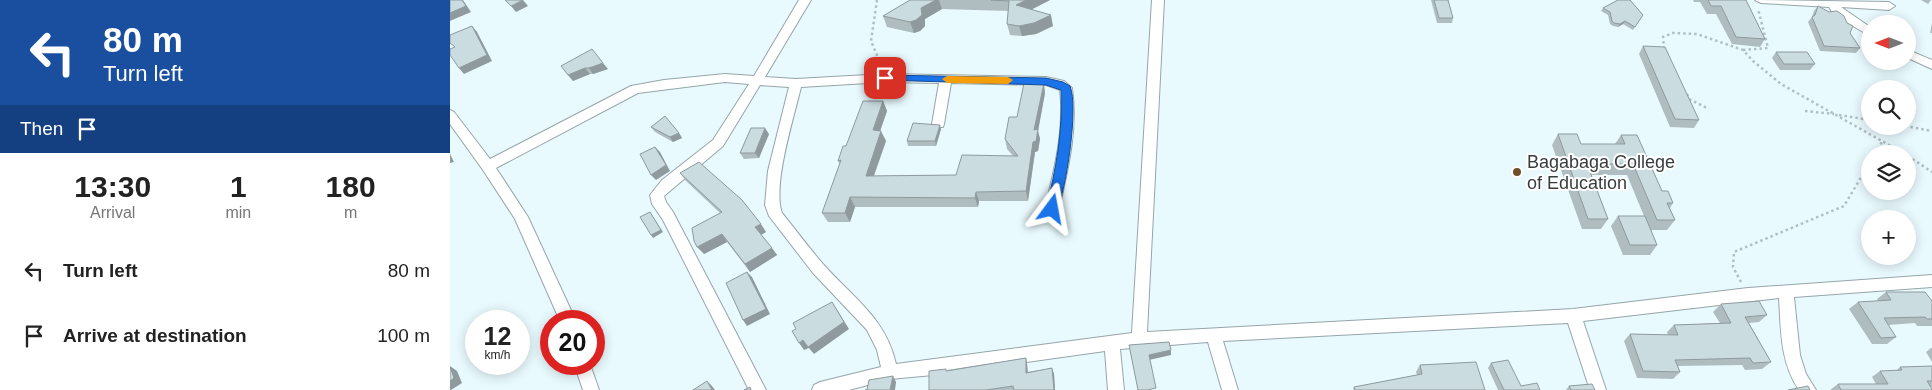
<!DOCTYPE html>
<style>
:root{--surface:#fff;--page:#f6f6f6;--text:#222;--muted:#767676}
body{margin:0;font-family:Helvetica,sans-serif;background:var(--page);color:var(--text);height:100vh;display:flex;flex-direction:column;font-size:19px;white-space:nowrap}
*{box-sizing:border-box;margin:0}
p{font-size:16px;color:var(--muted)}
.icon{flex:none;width:28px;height:28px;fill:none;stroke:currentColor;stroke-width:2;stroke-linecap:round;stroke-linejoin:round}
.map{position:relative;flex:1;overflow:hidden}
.side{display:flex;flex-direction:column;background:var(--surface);width:450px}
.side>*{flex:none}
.hud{background:#1a4fa0;color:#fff;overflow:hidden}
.needle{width:32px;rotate:270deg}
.buttons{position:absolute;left:1411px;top:15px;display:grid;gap:10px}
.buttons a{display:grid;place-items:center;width:55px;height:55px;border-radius:50%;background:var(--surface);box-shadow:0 2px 12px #0003;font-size:25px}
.speed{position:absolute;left:15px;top:310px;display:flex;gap:10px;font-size:25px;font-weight:700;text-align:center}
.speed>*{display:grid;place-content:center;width:65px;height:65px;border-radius:50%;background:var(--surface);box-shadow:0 2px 12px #0003;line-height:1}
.speed small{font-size:12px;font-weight:400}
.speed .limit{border:8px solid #d22;background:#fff;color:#111}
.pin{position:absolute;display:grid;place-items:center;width:42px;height:42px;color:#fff;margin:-21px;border-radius:10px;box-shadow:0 2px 8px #0006}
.me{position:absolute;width:55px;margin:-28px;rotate:13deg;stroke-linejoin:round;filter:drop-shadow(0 0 4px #0008)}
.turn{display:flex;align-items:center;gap:18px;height:105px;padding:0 20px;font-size:22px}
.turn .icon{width:65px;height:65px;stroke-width:2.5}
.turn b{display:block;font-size:35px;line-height:42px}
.then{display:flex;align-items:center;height:48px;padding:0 20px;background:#0003;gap:10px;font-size:19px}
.eta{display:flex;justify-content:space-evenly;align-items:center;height:85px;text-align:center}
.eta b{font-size:30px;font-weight:600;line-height:35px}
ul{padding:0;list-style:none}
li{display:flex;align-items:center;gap:15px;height:65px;padding:0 20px}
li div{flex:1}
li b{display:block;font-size:19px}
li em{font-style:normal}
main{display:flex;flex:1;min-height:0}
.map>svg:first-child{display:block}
</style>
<main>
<section class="side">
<div class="hud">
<div class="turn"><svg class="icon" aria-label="left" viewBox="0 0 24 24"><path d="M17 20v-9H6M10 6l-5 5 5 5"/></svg><div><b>80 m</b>Turn left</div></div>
<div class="then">Then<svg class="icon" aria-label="arrive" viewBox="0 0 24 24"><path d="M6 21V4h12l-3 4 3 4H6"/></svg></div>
</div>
<div class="eta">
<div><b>13:30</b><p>Arrival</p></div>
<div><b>1</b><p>min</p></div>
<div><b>180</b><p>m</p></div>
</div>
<ul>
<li><svg class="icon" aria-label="left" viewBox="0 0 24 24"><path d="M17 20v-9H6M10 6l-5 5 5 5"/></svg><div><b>Turn left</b></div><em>80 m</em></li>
<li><svg class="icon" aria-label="arrive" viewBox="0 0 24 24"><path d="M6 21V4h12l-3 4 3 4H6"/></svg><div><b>Arrive at destination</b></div><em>100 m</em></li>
</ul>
</section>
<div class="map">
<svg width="1482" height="390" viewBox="0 0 1482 390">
<rect width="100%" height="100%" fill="#e9fafe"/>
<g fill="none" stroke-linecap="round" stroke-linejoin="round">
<defs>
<g id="minor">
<path d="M349 0H361L315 77 346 79 435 74 596 77 614 81 622 88C628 129 618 169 609 209L607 213 602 214 597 213 595 209C604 170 615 130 610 90L596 85 501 83 494 124 493 127H483L482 124 489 83 435 82 351 87C344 117 322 186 332 213 346 230 359 248 373 264 402 297 436 318 446 364L682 333 702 0H714L697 332 1123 309 1298 288 1482 275V287L1344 297 1350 355 1356 374 1366 390H1349C1330 362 1331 330 1329 298L1133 321 1156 390H1140L1118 323 773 341 788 390H772L758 342 670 349 674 390H658L655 351 483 375 440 379 399 390H362L364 385 370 382 431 367 427 350 417 330 363 273 319 216 315 205 318 171 339 87 310 85 273 146 214 196 216 202 223 212 316 390H299L213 220 202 204 200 195 212 180 263 140 299 84 275 82 188 93 46 168 78 217 126 321H110L65 219 33 170 0 124V110L4 112 40 159 181 86 214 80 275 74 304 76Z"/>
<polygon points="1305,0 1439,2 1445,6 1439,10 1391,7 1420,27 1420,36 1384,15 1379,7 1311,3"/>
<polygon points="1458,50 1482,60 1482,69 1458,58"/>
<polygon points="124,364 140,364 149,390 133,390"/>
</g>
</defs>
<!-- minor casing -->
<use href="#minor" stroke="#95a5a9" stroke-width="2"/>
<!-- path -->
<g stroke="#b1bfc2" stroke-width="2.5" stroke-dasharray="2.5 3" stroke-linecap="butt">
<polyline points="427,0 421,41 432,67"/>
<polyline points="1214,49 1213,37 1223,33 1247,34 1293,50 1303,61 1331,84 1455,154"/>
<polyline points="1293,50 1318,48 1308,9"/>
<polyline points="1237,94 1239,99 1259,109"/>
<polyline points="1355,111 1384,114"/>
<polyline points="1389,115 1420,120"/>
<polyline points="1455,126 1482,131"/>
<polyline points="1425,154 1433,140"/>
<polyline points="1458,156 1482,172"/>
<polyline points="1291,282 1283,267 1284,252 1394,206 1420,162"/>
</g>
<!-- minor -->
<use href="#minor" fill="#fff" fill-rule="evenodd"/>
</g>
<!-- wall -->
<g fill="#afbdc1">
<polygon points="460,0 600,0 582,9 603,26 586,34 572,36 560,35 557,24 558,11 492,9 475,19 475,26 470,31 464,33 437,27 433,16"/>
<polygon points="981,0 998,0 1003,18 1002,23 987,23"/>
<polygon points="1168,0 1190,0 1180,0 1193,15 1183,30 1173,24 1168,27 1163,26 1160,24 1158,15 1151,11 1153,8"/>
<polygon points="1243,0 1296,0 1315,39 1310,47 1282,44 1266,14 1257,14 1250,2 1244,2"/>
<polygon points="1471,0 1481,0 1478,4"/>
<polygon points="1368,6 1400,33 1410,48 1406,53 1370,51 1358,22 1362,17 1364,11"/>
<polygon points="1482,23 1482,33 1480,33"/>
<polygon points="1193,46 1249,120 1244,128 1220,127 1189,54"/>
<polygon points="1326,52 1365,64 1360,70 1330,70 1322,58"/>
<polygon points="111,66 158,69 143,74 140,74 123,81"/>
<polygon points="595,93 588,131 590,139 588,151 585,152 578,201 529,201 528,207 405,207 400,222 378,222 372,213 390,164 388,161 396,146 433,101 437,111 430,131 436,141 424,176 506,175 563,156 557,149 555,139 567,117"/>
<polygon points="201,127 229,133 232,138 223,142 205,132"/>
<polygon points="491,129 486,146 458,146 457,141"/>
<polygon points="319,134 309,158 294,159 290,153"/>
<polygon points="1108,134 1131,144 1165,144 1171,135 1212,191 1223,203 1220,208 1225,220 1217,230 1201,230 1207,245 1200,255 1173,255 1161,226 1168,216 1194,216 1177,175 1141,175 1158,219 1151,229 1132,229 1102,145"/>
<polygon points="230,173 316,232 311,234 327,255 300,272 277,242 254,254 270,213 236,181"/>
<polygon points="1436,292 1482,301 1482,326 1467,326 1465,323 1438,325 1446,337 1437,344 1422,344 1399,309 1408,302 1428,301 1427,299"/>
<polygon points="1271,304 1317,315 1309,322 1299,323 1321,362 1312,369 1295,370 1292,365 1228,366 1230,372 1223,379 1187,378 1174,341 1180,334 1218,335 1217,332 1224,325 1270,323 1263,312"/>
<polygon points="1481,348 1482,348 1482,362 1476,352"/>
<polygon points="576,358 577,364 578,372 602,368 604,374 605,390 479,390 497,370"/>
<polygon points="1041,363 1071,386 1090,390 1048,390 1038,368"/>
<polygon points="970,365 1035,390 903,390 904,387 967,375 966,372"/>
<polygon points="1482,366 1482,387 1481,387 1482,390 1380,390 1388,384 1426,384 1422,377 1430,371 1446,371 1450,367"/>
<polygon points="1119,386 1145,390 1116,390"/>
</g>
<!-- shaded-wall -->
<g fill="#8e9a9d">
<polygon points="12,0 13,0 21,12 0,21 0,13"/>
<polygon points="73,0 78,6 66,12 61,6"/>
<polygon points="486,0 489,0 492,9 475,19 475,26 470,31 464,33 460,22 471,8"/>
<polygon points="576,0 600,0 569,16 566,5"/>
<polygon points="601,15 603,26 586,34 572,36 569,26"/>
<polygon points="1175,21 1173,24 1168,27 1170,24"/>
<polygon points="22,26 27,32 42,61 14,74 9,68"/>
<polygon points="153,63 158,69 143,74 139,68"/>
<polygon points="135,68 140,74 123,81 118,75"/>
<polygon points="594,83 595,93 588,131 590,139 588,151 585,152 578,201 576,191 584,130"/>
<polygon points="433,101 437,111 427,140 423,130"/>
<polygon points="490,125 491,129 486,146 485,141"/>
<polygon points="315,128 319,134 309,158 305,153"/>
<polygon points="431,131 436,141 420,186 416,176"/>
<polygon points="229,133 232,138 223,142 220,137"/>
<polygon points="205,147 210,152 220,171 206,180 201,175"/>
<polygon points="0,154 4,162 0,163"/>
<polygon points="526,192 529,201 528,207 525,198"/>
<polygon points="400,197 405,207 400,222 395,213"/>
<polygon points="200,212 213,232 203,238 201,235"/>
<polygon points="311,224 316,232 311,235 305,227"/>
<polygon points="272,234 277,242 254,254 247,247"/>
<polygon points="322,248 327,255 300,272 295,264"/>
<polygon points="297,272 302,277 320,314 297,326 293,320"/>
<polygon points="382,302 399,329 364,354 358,347"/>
<polygon points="353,340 359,348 354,350 349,343"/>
<polygon points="721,350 721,355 699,360 699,355"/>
<polygon points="576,358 577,364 578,378 576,373"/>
<polygon points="0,366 7,371 12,383 1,390 0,390"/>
<polygon points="602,368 604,374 605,390 604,390"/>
<polygon points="443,376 446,382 445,390 440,390"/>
<polygon points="257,381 262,386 265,390 262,390"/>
</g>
<!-- building -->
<g fill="#cbdce0" stroke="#8e9a9d">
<polygon points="0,0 12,0 16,6 0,13"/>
<polygon points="55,0 73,0 61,6"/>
<polygon points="460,0 486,0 471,8 472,15 466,20 460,22 433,16"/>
<polygon points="541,0 576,0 566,5 601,15 584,23 569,26 557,24 559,1"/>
<polygon points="984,0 998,0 1003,18 989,18"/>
<polygon points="1168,0 1180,0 1193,15 1185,27 1175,21 1170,24 1164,23 1162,21 1160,12 1153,8"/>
<polygon points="1258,0 1296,0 1315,39 1286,37 1271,6 1261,6"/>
<polygon points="1368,6 1379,12 1387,11 1394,16 1397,23 1403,26 1400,33 1410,48 1374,46 1362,17 1365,15"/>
<polygon points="22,26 37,55 9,68 0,55 0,49 5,47 0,43 0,35"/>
<polygon points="1193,46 1215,47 1249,120 1225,119"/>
<polygon points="142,49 153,63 139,68 135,68 118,75 111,66"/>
<polygon points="1326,52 1357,52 1365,64 1334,64"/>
<polygon points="574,83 594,83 584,130 588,129 586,141 583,142 576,191 526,192 525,198 400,197 395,213 372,213 391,160 388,161 393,146 396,146 413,101 433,101 423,130 431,131 416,176 506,175 512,155 568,156 555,139 559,117 567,117"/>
<polygon points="215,116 229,133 220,137 201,127"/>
<polygon points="463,123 490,125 485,141 457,141"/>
<polygon points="301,128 315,128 305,153 290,153"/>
<polygon points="1108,134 1127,134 1131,144 1175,144 1171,135 1187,135 1212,191 1218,191 1223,203 1217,203 1225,220 1207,220 1183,164 1137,164 1158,219 1138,219"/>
<polygon points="205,147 216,165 201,175 190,154"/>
<polygon points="249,162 292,200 311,224 305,227 322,248 295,264 272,234 247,247 244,241 242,228 272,212 230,173"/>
<polygon points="200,212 211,230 201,235 190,217"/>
<polygon points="1168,216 1195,216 1207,245 1180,245"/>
<polygon points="297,272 316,309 293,320 276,283"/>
<polygon points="1436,292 1475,292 1482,301 1482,319 1477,319 1475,317 1434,318 1446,337 1431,338 1408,302 1441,300"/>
<polygon points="1309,301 1317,315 1295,317 1321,362 1303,363 1300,358 1225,360 1230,372 1193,371 1180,334 1228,335 1224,325 1281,323 1271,304"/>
<polygon points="382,302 394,322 358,347 353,340 349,343 342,331 346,329 343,323"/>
<polygon points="719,342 721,350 699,355 706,388 697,390 688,390 679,345"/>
<polygon points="576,358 576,373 602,368 604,390 564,390 563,386 536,390 479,390 479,371 496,369 496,371"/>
<polygon points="1058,360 1071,386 1087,383 1090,390 1054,390 1041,363"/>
<polygon points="1026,362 1035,390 905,390 904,387 972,374 970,365"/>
<polygon points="1482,366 1482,381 1477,381 1482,389 1482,390 1391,390 1388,384 1438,384 1430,371 1452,370 1450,367"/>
<polygon points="0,367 4,378 0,381"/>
<polygon points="443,376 440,390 415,390 417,390 419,380"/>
<polygon points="257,381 262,390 243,390"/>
<polygon points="1142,384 1145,390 1121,390 1119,386"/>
<polygon points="1358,386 1360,390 1338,390"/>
<polygon points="300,387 301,390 294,390"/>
</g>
<!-- route -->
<path fill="#1a73e8" stroke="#114b97" d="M435 75 596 78 613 82 620 86C629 106 616 192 606 212L602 213 596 209C606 169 613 131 611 90L596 85 431 80V76Z"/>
<!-- slow -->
<polygon fill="#f59e0b" points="497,76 558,77 563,80 558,84 497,83 492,79"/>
<!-- markers -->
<circle fill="#734e2a" stroke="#fff" stroke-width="2" cx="1067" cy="172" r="5"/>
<g text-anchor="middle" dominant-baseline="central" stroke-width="4" stroke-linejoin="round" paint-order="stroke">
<!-- poi labels -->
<g font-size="18" fill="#373d3f" stroke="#fff" text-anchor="start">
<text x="1077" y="162">Bagabaga College<tspan x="1077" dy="21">of Education</tspan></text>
</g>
</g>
</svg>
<div class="buttons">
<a><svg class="needle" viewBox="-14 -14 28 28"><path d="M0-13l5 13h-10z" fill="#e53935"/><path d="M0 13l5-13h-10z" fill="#767676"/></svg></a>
<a><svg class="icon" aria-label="search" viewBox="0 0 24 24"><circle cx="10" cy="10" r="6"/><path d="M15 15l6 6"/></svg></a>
<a><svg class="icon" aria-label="layers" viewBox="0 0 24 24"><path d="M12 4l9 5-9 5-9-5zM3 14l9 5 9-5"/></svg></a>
<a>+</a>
</div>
<div class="speed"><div>12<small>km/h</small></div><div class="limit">20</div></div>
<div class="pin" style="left:435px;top:78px;background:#d93025"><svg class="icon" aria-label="arrive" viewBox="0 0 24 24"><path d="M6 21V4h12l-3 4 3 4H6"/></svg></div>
<svg class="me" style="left:602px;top:209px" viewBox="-20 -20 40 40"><path d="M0-17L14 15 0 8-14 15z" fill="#1a73e8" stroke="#fff" stroke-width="4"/></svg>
</div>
</main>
